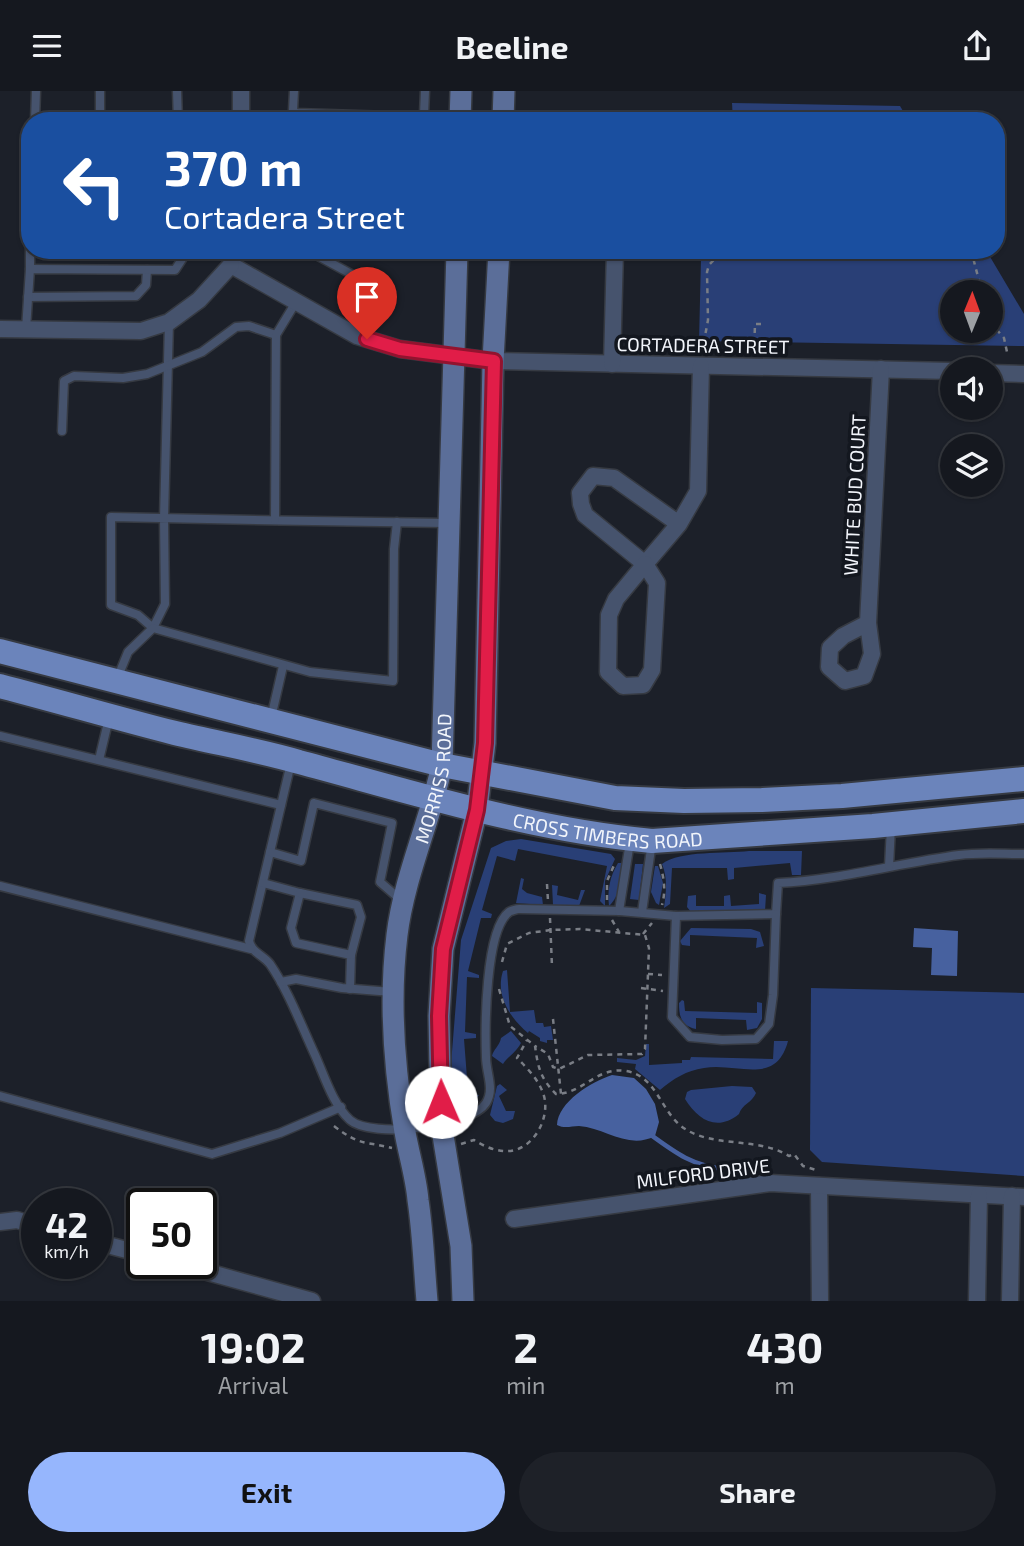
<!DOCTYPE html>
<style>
:root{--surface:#15181f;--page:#1e2128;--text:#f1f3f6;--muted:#9da0a4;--line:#34373d;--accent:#96b6fd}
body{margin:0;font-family:"Exo 2",sans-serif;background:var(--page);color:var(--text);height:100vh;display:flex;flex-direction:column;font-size:26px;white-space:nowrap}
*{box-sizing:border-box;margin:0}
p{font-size:23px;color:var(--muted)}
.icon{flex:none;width:38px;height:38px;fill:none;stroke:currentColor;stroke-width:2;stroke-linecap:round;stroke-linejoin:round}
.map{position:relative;height:1210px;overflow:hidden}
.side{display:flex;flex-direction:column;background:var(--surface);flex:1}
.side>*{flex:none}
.hud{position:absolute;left:21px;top:21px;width:984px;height:147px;border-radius:28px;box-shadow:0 2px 5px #0004,0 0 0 2px var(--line);background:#1a4fa0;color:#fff;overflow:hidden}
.needle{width:46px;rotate:1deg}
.controls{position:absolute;left:940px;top:189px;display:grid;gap:14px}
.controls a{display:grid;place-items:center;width:63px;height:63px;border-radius:50%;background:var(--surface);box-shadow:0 2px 5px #0004,0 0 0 2px var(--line);font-size:35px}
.speed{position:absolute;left:21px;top:1097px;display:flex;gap:14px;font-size:35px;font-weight:700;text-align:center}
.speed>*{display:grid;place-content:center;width:91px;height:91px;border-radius:50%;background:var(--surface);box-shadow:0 2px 5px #0004,0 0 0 2px var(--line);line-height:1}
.speed small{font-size:18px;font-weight:400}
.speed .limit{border:4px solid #111;border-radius:10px;background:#fff;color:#111}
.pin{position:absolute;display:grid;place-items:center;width:60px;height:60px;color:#fff;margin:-72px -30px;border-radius:50% 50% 50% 0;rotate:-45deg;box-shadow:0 0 7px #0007}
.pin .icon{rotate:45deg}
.me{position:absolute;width:77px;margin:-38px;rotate:359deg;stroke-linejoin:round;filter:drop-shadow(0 0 5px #0008)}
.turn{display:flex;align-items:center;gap:24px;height:147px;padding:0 28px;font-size:32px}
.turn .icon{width:91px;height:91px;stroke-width:2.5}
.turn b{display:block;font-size:49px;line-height:60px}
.eta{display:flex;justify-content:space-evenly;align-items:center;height:119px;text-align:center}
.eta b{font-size:42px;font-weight:700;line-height:49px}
.primary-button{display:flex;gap:14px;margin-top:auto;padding:14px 28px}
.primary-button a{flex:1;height:80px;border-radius:42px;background:var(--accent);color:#111;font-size:28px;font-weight:700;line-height:80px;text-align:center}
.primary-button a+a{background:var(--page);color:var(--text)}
header{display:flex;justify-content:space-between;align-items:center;height:91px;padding:0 28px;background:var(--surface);font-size:32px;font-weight:700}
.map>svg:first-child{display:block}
</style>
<header><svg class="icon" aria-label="menu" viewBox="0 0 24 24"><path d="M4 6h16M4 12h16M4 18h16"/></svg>Beeline<svg class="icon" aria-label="share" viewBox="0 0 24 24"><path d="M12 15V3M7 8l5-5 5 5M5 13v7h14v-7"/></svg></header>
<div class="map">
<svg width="1024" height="1210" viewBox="0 0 1024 1210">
<rect width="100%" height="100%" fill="#1c2029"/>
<!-- green -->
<g fill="#293f76" fill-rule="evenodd">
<polygon points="732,12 900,15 909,30 733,30"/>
<path d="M707 159H986L1024 223V255L699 250 701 168ZM952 201H990V240H952Z"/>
<polygon points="521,748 611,763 615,768 605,790 605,815 600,810 607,775 518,758 515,770 497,765 482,819 492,823 491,827 481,827 468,880 479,884 479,887 467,886 465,941 476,943 476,947 464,948 468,1000 469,1005 479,1004 468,1017 463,1019 450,1015 449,998 461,849 491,757 506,750"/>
<path d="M749 760H802L801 784H792L790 772 734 777V788L728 789 727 777H672L670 813 664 817C666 801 668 788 662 773 681 759 725 763 749 760Z"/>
<path d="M618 772H622C622 786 620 805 609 815 607 799 610 785 618 772Z"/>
<polygon points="635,773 643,773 639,809 630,808"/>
<polygon points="655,775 658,775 663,792 659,814 656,812 651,801"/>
<polygon points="521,787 524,788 522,798 527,802 542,806 543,814 516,812"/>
<polygon points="552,794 558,795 557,804 578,809 581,799 585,799 579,815 553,814"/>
<polygon points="759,802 766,804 765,820 762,821 691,821 687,816 688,805 696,804 696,815 724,815 724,805 730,804 731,815 759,813"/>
<polygon points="691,837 751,838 760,841 764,855 756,857 757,847 690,844 690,855 682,854 680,850"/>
<path d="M507 879 510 921 534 919 536 932H543L544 936 551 935 553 949H547V952L540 950V947L529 940 528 942C510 927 495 904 503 880Z"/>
<polygon points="811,897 1024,902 1024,1085 822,1071 810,1059"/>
<path d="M682 909 684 910 685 920 757 922V911L762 912V928L757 937 747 939 746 929 696 927V938C681 935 679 925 679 912Z"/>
<path d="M511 940 521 952C515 963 509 964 503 973L492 965C493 959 500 954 501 947Z"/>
<path d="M774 950H788C776 996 737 971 704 977 686 980 674 987 660 999L635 978 636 973 617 971V967L636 969 645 965 646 953H649V974L682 972V969H690L691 966 773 968Z"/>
<polygon points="500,993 507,999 499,1005 506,1020 515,1020 513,1028 503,1032 495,1030 490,1024 497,995"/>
<path d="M732 995 752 996 756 1002C752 1012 742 1013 739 1023 717 1041 698 1029 685 1008L687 1001 691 999Z"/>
</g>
<!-- water -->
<g fill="#47619f">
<polygon points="914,837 958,840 957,885 931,884 932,857 913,856"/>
<path d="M612 984 634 987 646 998 655 1013 659 1031 655 1045C628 1059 606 1037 579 1035 571 1035 565 1038 557 1034 558 1011 591 991 612 984Z"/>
</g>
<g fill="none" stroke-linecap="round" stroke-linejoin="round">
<!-- stream -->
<path stroke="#47619f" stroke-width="4.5" d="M651 1044C677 1063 692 1074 724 1078"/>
<defs>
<g id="lane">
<polyline points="177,0 178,30"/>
<polyline points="294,0 293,19 296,22 421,26 424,23 425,0"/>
<polyline points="35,30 36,0"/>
<polyline points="100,30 100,0"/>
<polyline points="30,137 30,178"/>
<polyline points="307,159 364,190 379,211 367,248"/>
<polyline points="28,206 136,205 146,194 147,179"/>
<path d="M169 231 164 427 165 513 153 537 138 524 111 514V426C223 428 334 431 446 432"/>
<polyline points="26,238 30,178 175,179 188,159"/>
<polyline points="62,340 64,290 74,285 123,287 147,283 202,261 236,236 249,235 276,244"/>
<polyline points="275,429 276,244 296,211"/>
<polyline points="117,588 128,561 153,537 310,581 393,590 394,458 397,431"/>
<polyline points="271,627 283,575"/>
<polyline points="0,645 281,714"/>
<polyline points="99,669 109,627"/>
<path d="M291 672 249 850C252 862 263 864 270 873 289 901 301 934 315 964 324 984 333 1014 350 1029 372 1048 471 1036 486 1012 495 998 486 982 486 966 485 937 485 839 509 821 510 820 517 818 519 818L620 820 676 825 776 823 778 792C839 789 899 772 959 764 980 761 1003 763 1024 763"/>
<polyline points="270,761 301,770 314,712 392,732 380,791 402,810"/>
<polyline points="889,775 891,736"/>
<polyline points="263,792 300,802 291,837 296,852 351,864 350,898"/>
<polyline points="0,795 251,858"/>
<polyline points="300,802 357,814 361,826 351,864"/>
<polyline points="619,820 630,751"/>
<polyline points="642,821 652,751"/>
<polyline points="676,825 672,926 690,946 722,949 756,948 769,933 773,904 776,823"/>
<polyline points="281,891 296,888 342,897 392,901"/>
<polyline points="0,1005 212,1063 280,1042 341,1016"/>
</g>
<g id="street">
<polyline points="241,30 241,0"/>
<polyline points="231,174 357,245 400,258 493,270 952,280"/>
<polyline points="0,238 141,240 169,231 199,209 231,174"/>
<polyline points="612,273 615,159"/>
<polyline points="990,282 1024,283"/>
<polyline points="679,433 614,387 593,385 580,402 581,413 585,424 645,473 679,433 698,400 701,275"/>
<polygon points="645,473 657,492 652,579 643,594 623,595 608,581 609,524 616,508"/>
<polyline points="868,532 872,563 864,585 845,590 829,576 830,557 843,545 868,532 881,278"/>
<polyline points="819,1095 820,1210"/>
<polyline points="514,1128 770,1092 1024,1106"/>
<polyline points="0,1131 17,1129 37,1135"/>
<polyline points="96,1151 142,1163"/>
<polyline points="175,1172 312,1210"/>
<polyline points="977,1210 979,1104"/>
<polyline points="1010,1210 1012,1105"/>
</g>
<g id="secondary">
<polyline points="460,30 461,0"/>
<polyline points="503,30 504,0"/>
<path id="s1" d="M427 1210C424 1176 423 1142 418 1109 416 1086 409 1064 405 1041 394 977 389 909 397 844 404 786 430 731 442 674L457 159"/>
<polyline points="463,1210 461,1155 441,1032 439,925 443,858 477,719 485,652 493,270 499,159"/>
</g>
<g id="primary">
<polyline points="0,560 442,674 615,707 684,710 762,709 842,705 1024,688"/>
<path id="s2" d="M0 595C58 610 116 627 175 642 216 652 258 659 299 671 415 702 531 739 652 750L873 735 1024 720"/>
</g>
</defs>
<!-- lane casing -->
<use href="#lane" stroke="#363a42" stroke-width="11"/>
<!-- street casing -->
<use href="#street" stroke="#363a42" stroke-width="19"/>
<!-- secondary casing -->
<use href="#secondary" stroke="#363a42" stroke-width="24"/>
<!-- primary casing -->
<use href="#primary" stroke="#363a42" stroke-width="28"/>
<!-- path -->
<g stroke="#7a7e86" stroke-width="2.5" stroke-dasharray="5 5" stroke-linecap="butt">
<polyline points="769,159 775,165 874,167 891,159"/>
<polyline points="971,159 982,201"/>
<polyline points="990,231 1004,247 1007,261"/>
<polyline points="708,259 703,256 708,229 707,181 709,174 723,159"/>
<polyline points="754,262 755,233 761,233"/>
<path d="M660 773C664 787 666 800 662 814"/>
<polyline points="547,793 548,810"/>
<polyline points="607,809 607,790 615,772"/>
<polyline points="550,827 552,876"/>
<polyline points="612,829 619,841"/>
<polyline points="643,843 652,832"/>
<polyline points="502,871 507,853 529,842 551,839 580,838 645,844 649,857 645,958 642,963 588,964 559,978 553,976 548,963 535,955"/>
<polyline points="648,883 662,884"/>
<polyline points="641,897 663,900"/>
<path d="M499 898 510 935 535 955C538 976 540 987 556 1003 583 1003 597 975 626 980 656 985 660 1018 681 1035 710 1058 757 1045 789 1065L794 1063 803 1075 816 1079"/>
<polyline points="553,928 561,1003"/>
<path d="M334 1035C360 1055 364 1050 392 1057"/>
<path d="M461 1053 474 1049C485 1056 501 1063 515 1059 537 1053 551 1023 543 1002 538 988 527 977 517 967L527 949"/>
</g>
<!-- lane -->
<use href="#lane" stroke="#46536d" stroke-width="8"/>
<!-- street -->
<use href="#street" stroke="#46536d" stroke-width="16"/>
<!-- secondary -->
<use href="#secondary" stroke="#5b6e99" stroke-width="21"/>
<!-- primary -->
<use href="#primary" stroke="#6b84bb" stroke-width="24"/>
</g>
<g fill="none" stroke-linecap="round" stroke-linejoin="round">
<defs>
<polyline id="route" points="367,248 400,258 494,270 485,652 477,719 443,858 439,925 441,1011"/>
</defs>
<!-- route casing -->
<use href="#route" stroke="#92132f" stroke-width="18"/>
<!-- route -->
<use href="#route" stroke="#e11d48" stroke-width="12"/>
</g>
<g text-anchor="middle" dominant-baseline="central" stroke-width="7" stroke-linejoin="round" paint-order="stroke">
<!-- street labels -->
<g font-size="19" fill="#f2f5fb" stroke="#13171f">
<text transform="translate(703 254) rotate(1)">CORTADERA STREET</text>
<text transform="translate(854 404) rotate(-87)">WHITE BUD COURT</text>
<text stroke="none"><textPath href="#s1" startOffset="530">MORRISS ROAD</textPath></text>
<text stroke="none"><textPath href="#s2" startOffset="626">CROSS TIMBERS ROAD</textPath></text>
<text transform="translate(703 1082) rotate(-7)">MILFORD DRIVE</text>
</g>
</g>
</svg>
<div class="controls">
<a><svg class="needle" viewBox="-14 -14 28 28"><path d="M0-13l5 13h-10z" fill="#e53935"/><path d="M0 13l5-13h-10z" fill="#9da0a4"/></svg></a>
<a><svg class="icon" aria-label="sound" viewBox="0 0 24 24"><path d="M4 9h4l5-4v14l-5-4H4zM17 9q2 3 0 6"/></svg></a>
<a><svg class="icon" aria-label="layers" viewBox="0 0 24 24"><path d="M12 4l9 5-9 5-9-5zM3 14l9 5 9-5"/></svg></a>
</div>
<div class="speed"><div>42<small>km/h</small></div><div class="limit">50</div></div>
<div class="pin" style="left:367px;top:248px;background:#d93025"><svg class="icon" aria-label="arrive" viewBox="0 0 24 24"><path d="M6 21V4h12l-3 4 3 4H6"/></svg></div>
<svg class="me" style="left:441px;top:1011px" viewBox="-20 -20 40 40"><circle r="19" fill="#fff"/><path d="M0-13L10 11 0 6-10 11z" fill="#e11d48"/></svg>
<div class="hud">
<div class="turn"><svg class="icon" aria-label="left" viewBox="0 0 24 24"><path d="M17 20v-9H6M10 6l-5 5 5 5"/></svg><div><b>370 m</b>Cortadera Street</div></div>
</div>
</div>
<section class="side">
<div class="eta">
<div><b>19:02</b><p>Arrival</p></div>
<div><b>2</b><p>min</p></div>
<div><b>430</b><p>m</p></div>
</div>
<div class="primary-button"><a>Exit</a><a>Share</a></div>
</section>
